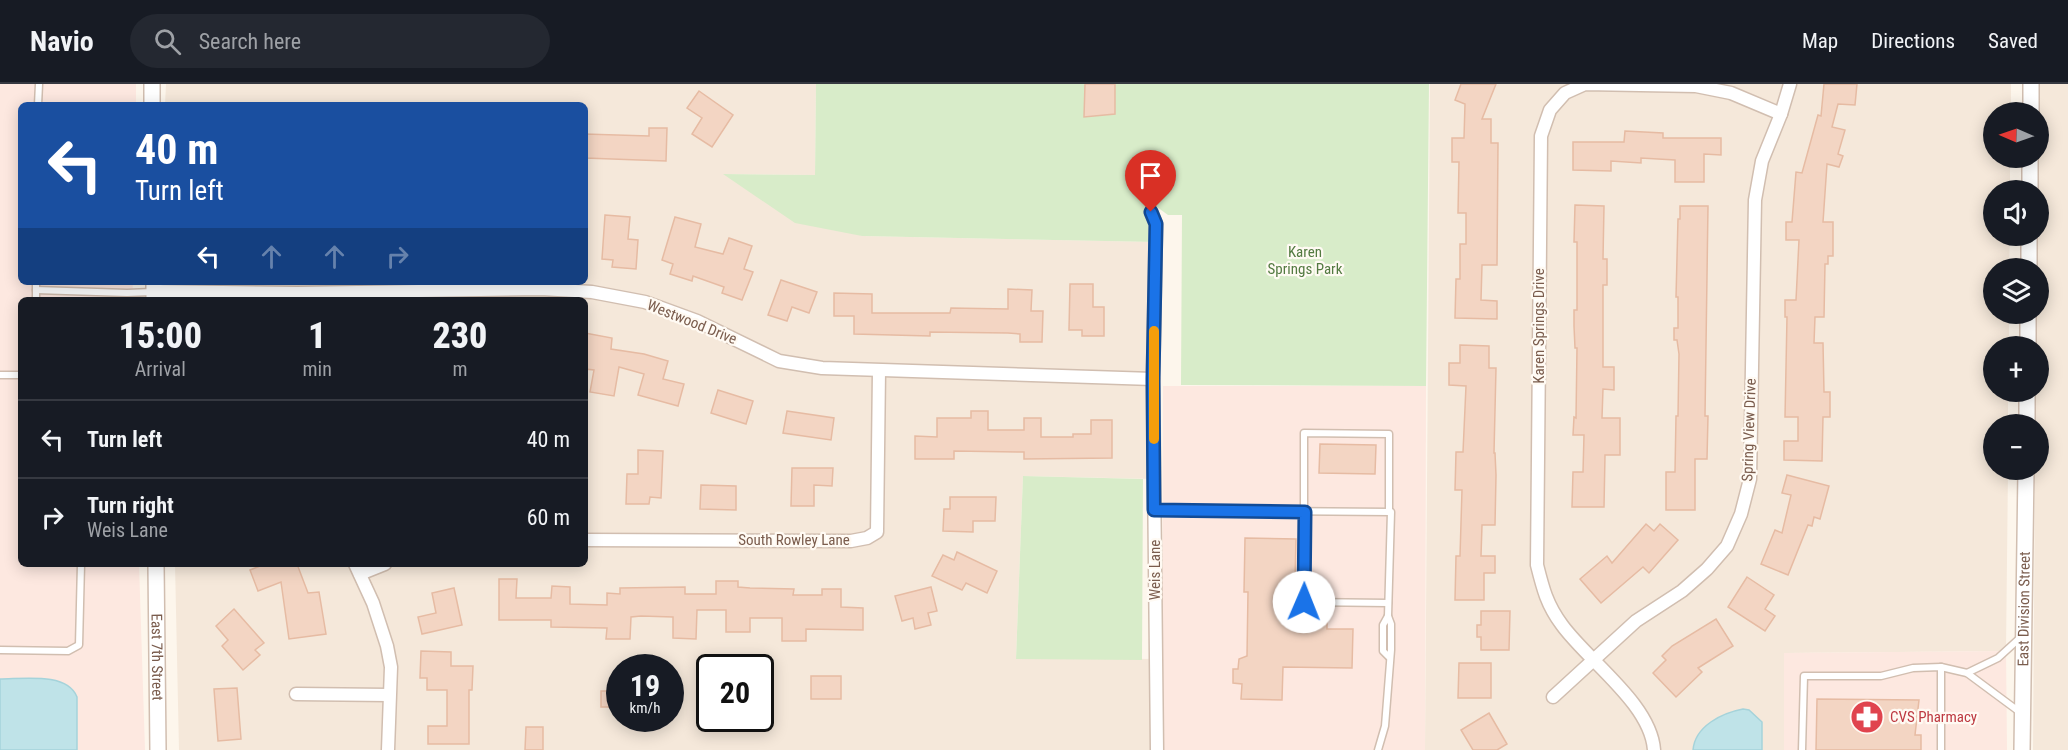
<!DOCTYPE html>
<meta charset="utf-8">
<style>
:root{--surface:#171b24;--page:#242831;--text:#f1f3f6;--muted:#9ea1a6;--line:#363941}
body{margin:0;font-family:"Roboto Condensed",sans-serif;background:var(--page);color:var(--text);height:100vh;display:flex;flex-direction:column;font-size:22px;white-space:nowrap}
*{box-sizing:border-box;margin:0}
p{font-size:20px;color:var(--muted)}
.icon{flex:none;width:33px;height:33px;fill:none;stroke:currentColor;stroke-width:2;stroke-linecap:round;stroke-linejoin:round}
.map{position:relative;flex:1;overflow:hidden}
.sheet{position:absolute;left:18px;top:213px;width:570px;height:270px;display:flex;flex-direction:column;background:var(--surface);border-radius:9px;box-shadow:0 3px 15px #0003}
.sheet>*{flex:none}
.top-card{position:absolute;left:18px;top:18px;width:570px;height:183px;border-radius:9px;box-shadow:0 3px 15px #0003;background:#1a4fa0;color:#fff;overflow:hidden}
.needle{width:39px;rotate:272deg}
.buttons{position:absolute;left:1983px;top:18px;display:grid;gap:12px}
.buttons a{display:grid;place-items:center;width:66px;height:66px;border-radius:50%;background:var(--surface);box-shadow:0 3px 15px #0003;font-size:30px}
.speed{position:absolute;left:606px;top:570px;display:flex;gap:12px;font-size:30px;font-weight:700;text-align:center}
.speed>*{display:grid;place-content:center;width:78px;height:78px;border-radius:50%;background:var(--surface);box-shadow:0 3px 15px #0003;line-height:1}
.speed small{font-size:15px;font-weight:400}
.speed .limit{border:3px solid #111;border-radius:9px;background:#fff;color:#111}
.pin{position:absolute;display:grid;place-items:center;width:51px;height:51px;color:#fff;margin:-62px -26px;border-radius:50% 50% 50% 0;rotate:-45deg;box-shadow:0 0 6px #0007}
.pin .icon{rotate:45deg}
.me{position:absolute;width:66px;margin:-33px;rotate:1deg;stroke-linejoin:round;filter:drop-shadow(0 0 4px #0008)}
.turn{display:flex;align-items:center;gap:21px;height:126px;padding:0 18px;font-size:27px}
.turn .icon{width:78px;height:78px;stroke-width:2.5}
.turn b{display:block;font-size:42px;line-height:51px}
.lanes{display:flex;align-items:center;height:57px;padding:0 18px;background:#0003;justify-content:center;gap:30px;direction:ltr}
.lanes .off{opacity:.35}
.eta{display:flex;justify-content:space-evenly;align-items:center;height:102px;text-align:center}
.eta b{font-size:36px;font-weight:800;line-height:42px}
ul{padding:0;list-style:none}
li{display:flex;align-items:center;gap:18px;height:78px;padding:0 18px;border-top:2px solid var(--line)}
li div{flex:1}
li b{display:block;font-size:22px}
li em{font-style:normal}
header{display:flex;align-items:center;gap:36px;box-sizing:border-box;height:84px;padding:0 30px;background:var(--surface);border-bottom:2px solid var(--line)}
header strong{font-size:28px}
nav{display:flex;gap:33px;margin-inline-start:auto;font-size:21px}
.search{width:420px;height:54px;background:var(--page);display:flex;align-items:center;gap:15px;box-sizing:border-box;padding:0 21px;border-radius:33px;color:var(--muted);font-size:22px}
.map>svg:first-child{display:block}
</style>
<header>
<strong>Navio</strong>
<div class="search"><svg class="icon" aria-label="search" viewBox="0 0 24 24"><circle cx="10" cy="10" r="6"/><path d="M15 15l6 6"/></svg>Search here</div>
<nav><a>Map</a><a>Directions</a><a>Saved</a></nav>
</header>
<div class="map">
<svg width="2068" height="666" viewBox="0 0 2068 666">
<rect width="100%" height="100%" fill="#fdf6ec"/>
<!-- residential -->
<g fill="#f5e8da" fill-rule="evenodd">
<path d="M166 0H816L815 91 724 90 862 152 1156 158 1154 395 1023 392 1016 574 1162 575V666H179L175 480H585V216H168V198H585V21H165ZM620 584H670V634H620ZM710 584H760V634H710Z"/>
<polygon points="1430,0 2011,0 2011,28 1994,28 1994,74 2010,74 2010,106 1994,106 1994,152 2010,152 2009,184 1994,184 1994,230 2009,230 2009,262 1994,262 1994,308 2008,308 2008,340 1994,340 1994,386 2008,386 2006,567 1785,569 1784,666 1425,666"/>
<polygon points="2038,0 2068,0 2068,666 2033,666 2035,386 2038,386 2038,340 2035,340 2035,308 2038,308 2038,262 2036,262 2036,230 2038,230 2038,184 2036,184 2037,152 2038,152"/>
</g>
<!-- commercial -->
<g fill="#fde8e0">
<polygon points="0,0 136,0 136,21 21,21 21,198 133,198 132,216 21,216 21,480 139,480 145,666 0,666"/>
<polygon points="1163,302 1426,302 1425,666 1162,666"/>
<polygon points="2006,567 2007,666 1784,666 1784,569"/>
</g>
<!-- green -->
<g fill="#d8ecc9">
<polygon points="816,0 1429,0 1426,302 1181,301 1182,131 1168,131 1157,123 1156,158 862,152 795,139 723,90 815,91"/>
<polygon points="1023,392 1143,395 1142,576 1016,575"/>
</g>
<!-- water -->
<g fill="#bfe3e8" stroke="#a5d3da" stroke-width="1.5">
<path d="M0 595C23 595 67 588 77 613V666H0Z"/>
<path d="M1743 625 1749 626 1762 638V666H1693C1695 642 1722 629 1743 625Z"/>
</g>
<!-- building -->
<g fill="#f3d5c3" stroke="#e6bba3" stroke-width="1.5">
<polygon points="1085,0 1115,0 1115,30 1084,33"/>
<polygon points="1461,0 1496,0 1482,35 1491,35 1491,59 1498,59 1497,181 1482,181 1481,216 1497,217 1497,235 1455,234 1456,195 1460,195 1460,160 1466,160 1466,129 1458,129 1459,78 1452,78 1452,54 1464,54 1465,20 1455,16"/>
<polygon points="1824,0 1857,0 1855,21 1838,20 1832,43 1845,46 1838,70 1843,72 1839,83 1827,80 1823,138 1833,138 1833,172 1828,172 1828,180 1825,180 1824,233 1815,233 1814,259 1823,259 1824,308 1830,308 1830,333 1823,333 1822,377 1784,376 1784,357 1798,357 1798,333 1785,333 1787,233 1785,233 1785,216 1796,216 1799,156 1786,156 1786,138 1792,138 1796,88 1802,89 1818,31 1821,32"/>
<polygon points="699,7 733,31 712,63 692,50 702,34 687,24"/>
<polygon points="649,44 667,44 666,77 585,74 585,50 649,52"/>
<polygon points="1625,47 1663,49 1663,54 1721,54 1721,71 1704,70 1704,98 1675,98 1675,76 1641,74 1641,79 1611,77 1611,87 1573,86 1573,58 1624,58"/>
<polygon points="1575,121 1604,122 1603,175 1607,175 1607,201 1603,201 1603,283 1614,283 1614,306 1603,305 1602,334 1620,334 1620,371 1605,371 1604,423 1572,423 1573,388 1583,388 1584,351 1573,351 1574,333 1576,334 1577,264 1575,264 1574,242 1574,226 1577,226 1577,158 1574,158"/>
<polygon points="1680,122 1708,122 1705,332 1708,332 1707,375 1695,375 1695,426 1666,426 1666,388 1675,388 1676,332 1678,332 1679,270 1677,256 1674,256 1674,244 1678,244 1678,213 1676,213 1678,135 1680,135"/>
<polygon points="605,131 630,133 628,155 638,156 636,185 612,183 613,176 602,175"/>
<polygon points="675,133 701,140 695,163 723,170 729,154 752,162 744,185 753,188 742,216 722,209 724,203 693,192 692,197 670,190 673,180 662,176"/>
<polygon points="781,196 817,208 809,229 792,223 787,237 768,231"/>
<polygon points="1070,200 1093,200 1093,223 1104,223 1104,252 1082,252 1082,246 1069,246"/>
<polygon points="1008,205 1032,206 1031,227 1043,227 1042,258 1020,258 1020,250 1008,249 930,248 930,252 854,250 854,232 834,232 834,209 872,210 872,229 950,229 951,224 1008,225"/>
<polygon points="585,249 612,254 611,265 644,270 668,277 663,295 684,300 678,322 638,311 644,290 619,283 614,312 590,308 594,286 585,285"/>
<polygon points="1460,261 1489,262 1489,284 1496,284 1494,369 1495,369 1496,391 1495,441 1482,441 1481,472 1495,472 1495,489 1484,489 1484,516 1455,516 1456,472 1460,472 1462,406 1455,406 1456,368 1463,368 1466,302 1449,301 1449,279 1460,279"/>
<polygon points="718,306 753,317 746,340 711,329"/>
<polygon points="787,327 834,334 831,356 783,349"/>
<polygon points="971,327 988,327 988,346 1024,346 1024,334 1041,334 1041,353 1073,353 1073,350 1091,350 1091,336 1112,336 1112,374 1024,375 1024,368 954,367 954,375 915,375 915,352 937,353 937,334 971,334"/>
<polygon points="1320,360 1376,361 1375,390 1319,389"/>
<polygon points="638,366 663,367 661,414 650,413 649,420 626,420 627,390 638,390"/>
<polygon points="792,384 833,384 832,402 814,401 814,422 791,422"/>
<polygon points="1787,391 1829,402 1820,435 1814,433 1812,442 1808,441 1788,491 1761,480 1775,446 1782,449 1791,411 1782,409"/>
<polygon points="701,401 736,402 736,426 700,425"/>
<polygon points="950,413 996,413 995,437 973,437 973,448 943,447 944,425 950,425"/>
<polygon points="1646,440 1654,447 1660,440 1678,456 1649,489 1643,483 1601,519 1580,495 1607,472 1612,479"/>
<polygon points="1245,454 1296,455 1294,538 1327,539 1327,545 1353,545 1352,584 1283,583 1282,616 1241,615 1242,600 1233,599 1233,585 1238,585 1239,575 1247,572 1248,508 1244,508"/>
<polygon points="957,468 997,487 987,509 966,499 962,506 932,492 943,471 954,476"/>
<polygon points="265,480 297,480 308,509 319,508 326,550 289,555 281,498 258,507 250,486"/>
<polygon points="1747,493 1774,511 1765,525 1775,532 1765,547 1728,523"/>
<polygon points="499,495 517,495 516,514 551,514 552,502 570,503 570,520 607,521 607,509 620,510 620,504 685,503 685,510 716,510 716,497 738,497 738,503 750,504 794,505 793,511 822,511 822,505 841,505 841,523 863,524 863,546 806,545 806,557 782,557 782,534 750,534 750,548 726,548 726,526 697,526 696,555 673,554 673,533 641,532 631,533 630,555 606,555 607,544 551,543 551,536 499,536"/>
<polygon points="931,503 937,527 928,529 931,541 915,545 913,534 902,537 895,512"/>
<polygon points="454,504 462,541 422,550 418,533 436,529 432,509"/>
<polygon points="234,525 264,559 255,566 260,571 243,586 222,562 228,556 216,542"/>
<polygon points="1481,527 1510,527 1509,566 1481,566 1481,553 1477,553 1477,541 1481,541"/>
<polygon points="1716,535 1733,562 1698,584 1702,588 1676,613 1653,589 1666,576 1662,572 1672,562"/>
<polygon points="421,567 451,568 451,582 473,582 472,606 469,606 469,660 428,660 428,642 447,642 447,606 427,606 427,594 420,594"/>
<polygon points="1459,579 1491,579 1491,614 1458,614"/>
<rect x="811" y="592" width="30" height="23"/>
<polygon points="237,604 241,655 218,657 214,605"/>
<rect x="601" y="607" width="19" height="16"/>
<polygon points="1817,615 1919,616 1915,651 1921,651 1921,666 1816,666"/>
<polygon points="1489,629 1507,660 1497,666 1473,666 1461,646"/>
<polygon points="526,643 543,643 543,666 525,666"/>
</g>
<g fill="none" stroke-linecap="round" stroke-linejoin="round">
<defs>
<g id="service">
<polyline points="38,21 39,0"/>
<polyline points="36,206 127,209 152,208"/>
<polyline points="36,216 36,198"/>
<polyline points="0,291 21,291"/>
<polyline points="1154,426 1391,428 1388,532 1391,540 1391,566 1385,642 1378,666"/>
<polyline points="1388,519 1304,518 1304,349 1389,350 1389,428"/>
<polyline points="1388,532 1383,541 1383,567 1389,573"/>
<polyline points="0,566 68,567 79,561 81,480"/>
<polyline points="1941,583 1941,666"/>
<polyline points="1967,589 1998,574 2021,553"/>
<polyline points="1802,666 1804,592 1881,592 1913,584 1941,583 1967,589 2021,629"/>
</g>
<g id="minor">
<polyline points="1151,128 1156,140 1153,295 1157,666"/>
<polyline points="154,207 297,209 541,205 592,208 645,218 697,237 779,277 822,284 1153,295"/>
<polyline points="585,456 851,457 867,454 877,448 879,287"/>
<polyline points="355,480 373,519 387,562 391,583 388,666"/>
<polyline points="360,490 385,480"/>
<polyline points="296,610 389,611"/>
<polyline points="1553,613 1636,537 1682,507 1707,485 1727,462 1741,430 1750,395 1755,116 1762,77 1781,30 1790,0"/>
<path d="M1654 666C1651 620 1588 577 1562 541 1547 521 1543 505 1537 481L1541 52 1550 26 1565 9 1585 0 1696 2 1731 9 1781 30"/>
</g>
<g id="tertiary">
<polyline points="152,0 152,21"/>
<polyline points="2031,28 2031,0"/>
<polyline points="2030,106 2030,74"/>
<polyline points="2029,184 2029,152"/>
<polyline points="154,198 154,216"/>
<polyline points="2028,262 2028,230"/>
<polyline points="2027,340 2027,308"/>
<path id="s1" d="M156 480 158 666"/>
<path id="s2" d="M2022 666 2026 386"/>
</g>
</defs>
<!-- service casing -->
<use href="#service" stroke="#d1beb0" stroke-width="9"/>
<!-- minor casing -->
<use href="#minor" stroke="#d1beb0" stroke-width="15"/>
<!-- tertiary casing -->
<use href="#tertiary" stroke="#d1beb0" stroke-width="18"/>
<!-- service -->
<use href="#service" stroke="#fff" stroke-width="6"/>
<!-- minor -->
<use href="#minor" stroke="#fff" stroke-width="12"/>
<!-- tertiary -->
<use href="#tertiary" stroke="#fff" stroke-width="15"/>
</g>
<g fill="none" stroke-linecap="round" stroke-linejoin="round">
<defs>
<polyline id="route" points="1151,128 1156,140 1153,295 1154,426 1305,428 1304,518"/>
</defs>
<!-- route casing -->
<use href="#route" stroke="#114b97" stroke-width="15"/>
<!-- route -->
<use href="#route" stroke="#1a73e8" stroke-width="10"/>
<!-- slow -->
<polyline stroke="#f59e0b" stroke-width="10" points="1154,355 1154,247"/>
</g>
<!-- icons -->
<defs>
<symbol id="pharmacy-disc" viewBox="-11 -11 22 22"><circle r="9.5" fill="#e0444e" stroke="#fffaf3"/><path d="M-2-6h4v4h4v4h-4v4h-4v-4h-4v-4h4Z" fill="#fff"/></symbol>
</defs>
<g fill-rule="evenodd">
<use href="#pharmacy-disc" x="1848" y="614" width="38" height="38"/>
</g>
<g text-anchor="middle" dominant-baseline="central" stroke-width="4.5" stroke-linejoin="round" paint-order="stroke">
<!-- park labels -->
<g font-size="15" fill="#537a41" stroke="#fffaf3">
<text x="1305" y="168">Karen<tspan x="1305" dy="17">Springs Park</tspan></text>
</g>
<!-- street labels -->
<g font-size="15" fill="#7a5c4d" stroke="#fffaf3">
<text transform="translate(692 238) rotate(22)">Westwood Drive</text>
<text transform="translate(1539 242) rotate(-90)">Karen Springs Drive</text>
<text transform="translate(1749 346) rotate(-88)">Spring View Drive</text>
<text x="794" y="456">South Rowley Lane</text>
<text transform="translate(1155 486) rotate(-90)">Weis Lane</text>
<text stroke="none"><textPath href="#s2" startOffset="141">East Division Street</textPath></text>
<text stroke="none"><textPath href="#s1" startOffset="93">East 7th Street</textPath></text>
</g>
<!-- health labels -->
<g font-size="15" fill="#be3a42" stroke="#fffaf3" text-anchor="start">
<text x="1890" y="633">CVS Pharmacy</text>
</g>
</g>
</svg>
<div class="buttons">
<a><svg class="needle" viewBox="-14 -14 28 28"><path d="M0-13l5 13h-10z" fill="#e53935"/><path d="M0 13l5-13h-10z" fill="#9ea1a6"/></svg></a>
<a><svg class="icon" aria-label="sound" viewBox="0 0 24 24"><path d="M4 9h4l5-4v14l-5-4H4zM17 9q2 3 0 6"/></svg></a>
<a><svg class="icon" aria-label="layers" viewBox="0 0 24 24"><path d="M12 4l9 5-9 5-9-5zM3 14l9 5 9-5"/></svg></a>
<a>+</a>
<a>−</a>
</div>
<div class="speed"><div>19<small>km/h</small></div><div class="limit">20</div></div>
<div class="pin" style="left:1151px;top:128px;background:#d93025"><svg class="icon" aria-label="arrive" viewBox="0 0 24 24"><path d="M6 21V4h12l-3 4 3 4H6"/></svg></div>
<svg class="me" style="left:1304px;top:518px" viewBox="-20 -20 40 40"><circle r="19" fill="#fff"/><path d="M0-13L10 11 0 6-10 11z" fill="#1a73e8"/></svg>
<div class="top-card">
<div class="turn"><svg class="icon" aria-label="left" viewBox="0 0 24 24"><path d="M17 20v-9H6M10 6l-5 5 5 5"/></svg><div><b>40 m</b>Turn left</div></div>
<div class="lanes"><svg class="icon" aria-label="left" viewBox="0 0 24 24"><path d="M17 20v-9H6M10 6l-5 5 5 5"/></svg><svg class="icon off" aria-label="ahead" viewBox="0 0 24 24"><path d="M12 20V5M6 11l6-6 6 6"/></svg><svg class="icon off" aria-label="ahead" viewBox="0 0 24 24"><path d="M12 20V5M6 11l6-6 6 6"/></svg><svg class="icon off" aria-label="right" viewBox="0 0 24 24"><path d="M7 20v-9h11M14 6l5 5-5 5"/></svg></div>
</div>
<section class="sheet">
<div class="eta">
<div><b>15:00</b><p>Arrival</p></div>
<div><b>1</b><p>min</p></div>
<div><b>230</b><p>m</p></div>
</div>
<ul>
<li><svg class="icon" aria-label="left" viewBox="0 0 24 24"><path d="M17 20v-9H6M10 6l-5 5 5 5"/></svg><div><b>Turn left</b></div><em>40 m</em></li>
<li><svg class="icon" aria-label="right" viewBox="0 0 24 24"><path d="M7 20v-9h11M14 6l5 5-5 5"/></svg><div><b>Turn right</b><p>Weis Lane</p></div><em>60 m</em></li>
</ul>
</section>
</div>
